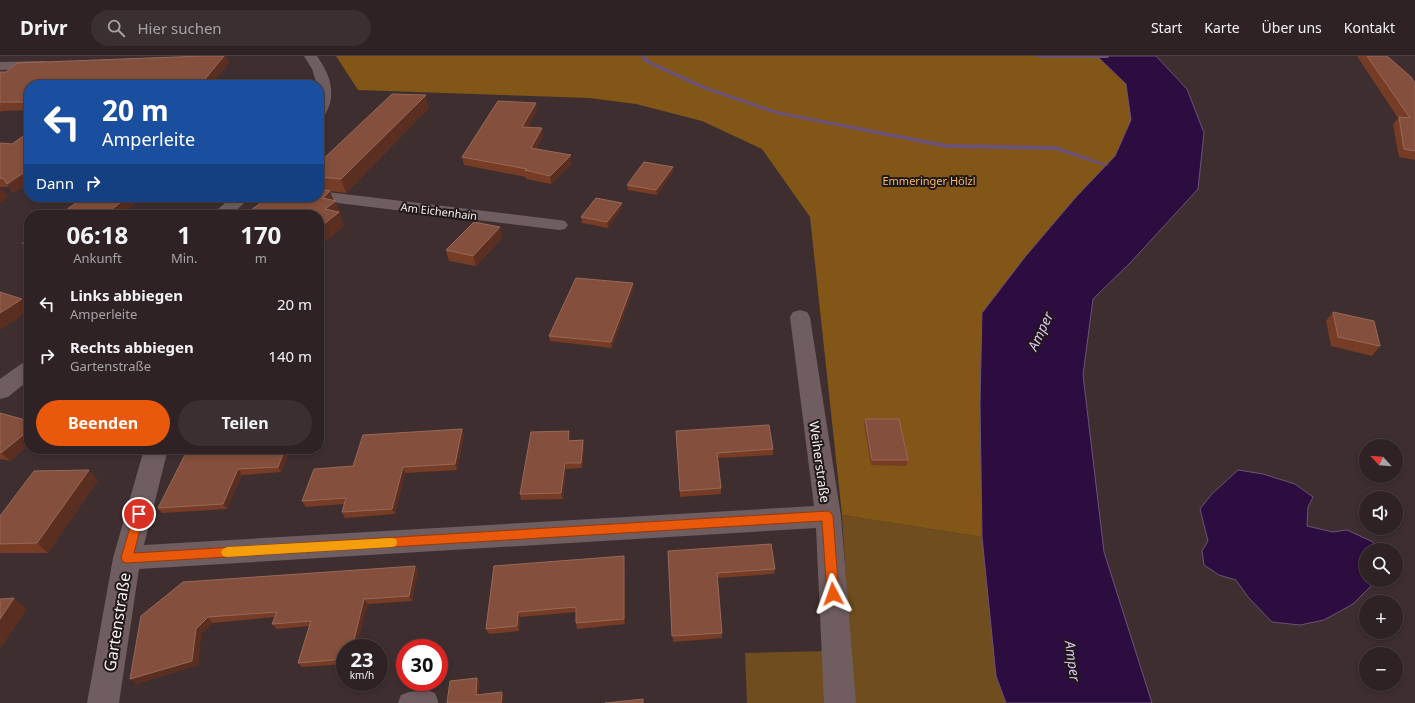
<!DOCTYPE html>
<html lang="de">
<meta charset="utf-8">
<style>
:root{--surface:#2e2224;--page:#3a2f31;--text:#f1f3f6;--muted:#a7a4a6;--line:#493f41;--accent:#ea580c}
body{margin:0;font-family:"Noto Sans",sans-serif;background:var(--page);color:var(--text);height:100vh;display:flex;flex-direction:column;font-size:15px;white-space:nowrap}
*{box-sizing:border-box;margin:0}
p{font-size:13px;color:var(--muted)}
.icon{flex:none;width:22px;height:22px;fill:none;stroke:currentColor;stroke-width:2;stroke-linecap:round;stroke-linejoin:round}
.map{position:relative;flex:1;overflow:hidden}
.sheet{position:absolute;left:24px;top:154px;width:300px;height:244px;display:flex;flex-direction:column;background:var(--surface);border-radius:16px;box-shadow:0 2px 6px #0003,0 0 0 1px var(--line)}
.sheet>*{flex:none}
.hud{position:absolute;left:24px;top:24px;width:300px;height:122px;border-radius:16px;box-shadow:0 2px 6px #0003,0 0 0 1px var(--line);background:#1a4fa0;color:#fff;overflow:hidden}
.needle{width:26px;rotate:296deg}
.fabs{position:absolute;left:1359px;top:383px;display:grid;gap:8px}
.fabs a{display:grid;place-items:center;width:44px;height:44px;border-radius:50%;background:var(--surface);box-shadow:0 2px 6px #0003,0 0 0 1px var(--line);font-size:20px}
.speed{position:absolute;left:336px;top:583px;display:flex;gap:8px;font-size:20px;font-weight:700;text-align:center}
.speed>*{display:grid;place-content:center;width:52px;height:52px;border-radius:50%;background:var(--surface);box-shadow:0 2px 6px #0003,0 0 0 1px var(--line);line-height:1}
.speed small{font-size:10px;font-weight:400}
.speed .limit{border:6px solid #d22;background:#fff;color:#111}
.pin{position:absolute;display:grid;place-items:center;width:34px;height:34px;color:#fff;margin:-17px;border:2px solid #fff;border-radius:50%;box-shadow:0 1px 4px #0007}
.me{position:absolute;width:44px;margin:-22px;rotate:356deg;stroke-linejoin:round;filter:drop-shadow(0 0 3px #0008)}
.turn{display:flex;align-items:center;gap:14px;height:84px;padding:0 12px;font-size:18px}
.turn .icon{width:52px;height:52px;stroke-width:2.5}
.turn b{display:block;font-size:28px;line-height:34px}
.then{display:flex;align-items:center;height:38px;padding:0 12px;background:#0003;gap:8px;font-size:15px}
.eta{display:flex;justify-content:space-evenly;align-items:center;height:68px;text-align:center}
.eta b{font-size:24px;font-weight:700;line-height:28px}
.action{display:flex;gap:8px;margin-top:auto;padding:8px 12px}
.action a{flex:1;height:46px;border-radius:24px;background:var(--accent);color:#fff;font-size:16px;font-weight:700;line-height:46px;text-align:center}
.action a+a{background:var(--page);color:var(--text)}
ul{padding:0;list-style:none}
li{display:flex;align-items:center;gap:12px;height:52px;padding:0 12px}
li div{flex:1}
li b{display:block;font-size:15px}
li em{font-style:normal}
header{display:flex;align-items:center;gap:24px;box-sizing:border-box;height:56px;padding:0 20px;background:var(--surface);border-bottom:1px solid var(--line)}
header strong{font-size:19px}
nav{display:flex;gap:22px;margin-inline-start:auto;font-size:14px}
.search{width:280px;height:36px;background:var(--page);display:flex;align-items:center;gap:10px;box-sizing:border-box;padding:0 14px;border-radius:22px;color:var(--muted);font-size:15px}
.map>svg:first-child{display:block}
</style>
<header>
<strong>Drivr</strong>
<div class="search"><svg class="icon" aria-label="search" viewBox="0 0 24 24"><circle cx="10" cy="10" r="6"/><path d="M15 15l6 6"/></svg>Hier suchen</div>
<nav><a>Start</a><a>Karte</a><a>Über uns</a><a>Kontakt</a></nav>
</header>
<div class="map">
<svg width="1415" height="647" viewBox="0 0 1415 647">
<rect width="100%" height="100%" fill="#3e2e30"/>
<!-- green -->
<g fill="#6f4d1e">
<polygon points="842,459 982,481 996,620 1006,647 853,647"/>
<polygon points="828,595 828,647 747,647 745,597"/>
</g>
<!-- forest -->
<polygon fill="#815616" points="336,0 1097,0 1126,28 1131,64 1115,101 1076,141 1025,201 982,257 980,347 982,481 842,459 810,161 762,93 702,65 636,48 589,42 358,34"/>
<!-- water -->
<g fill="#2d0d40" stroke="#6b5276">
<polygon points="1097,0 1156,0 1187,33 1204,77 1198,133 1131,206 1093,243 1083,319 1104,496 1152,647 1006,647 996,620 982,481 980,347 982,257 1025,201 1076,141 1115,100 1131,64 1126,28"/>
<polygon points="1238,414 1263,418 1295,428 1313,441 1308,451 1307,470 1333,476 1347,474 1373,486 1377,494 1366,494 1366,524 1376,525 1353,548 1324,564 1300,569 1272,566 1248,541 1236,524 1219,519 1204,509 1202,495 1208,485 1200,453 1211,439"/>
</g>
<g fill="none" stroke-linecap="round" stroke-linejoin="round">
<!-- stream -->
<g fill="#6b5276" fill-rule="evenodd">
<polygon points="640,0 645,0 650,5 707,31 777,55 946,88 1056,90 1109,109 1104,110 1055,94 946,92 776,58 703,33 646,7"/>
<polygon points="1031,0 1109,0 1109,1 1107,2 1043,2"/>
</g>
<!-- service -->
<polygon fill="#6f5d5f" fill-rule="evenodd" points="427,634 435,637 438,645 438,647 398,647 401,639 409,636"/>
<!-- minor -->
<g fill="#6f5d5f" fill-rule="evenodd">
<polygon points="43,5 48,6 50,9 48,12 0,14 0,6"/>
<polygon points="319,135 559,164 565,165 568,169 565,173 559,174 313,144 311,141 319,141"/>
<polygon points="800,254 807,256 810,261 841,460 856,647 824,647 816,472 139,513 119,647 87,647 113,502 144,393 168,393 144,489 814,450 790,261 793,256"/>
</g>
<!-- tertiary -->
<g fill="#6f5d5f" fill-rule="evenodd">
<path d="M304 0H317C330 18 338 40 324 60L319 61V29H317L312 13Z"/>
<polygon points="232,141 251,141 231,159 211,159"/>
<polygon points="29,305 29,324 8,341 0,343 0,323 21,308"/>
</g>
</g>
<!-- wall -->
<g fill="#763c25">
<polygon points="224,0 226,0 229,7 210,29 29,29 29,54 2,55 0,56 0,16 6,16"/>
<polygon points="1357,0 1387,0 1415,27 1415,104 1399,101 1393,69 1398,62"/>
<polygon points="429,52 346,137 330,135 334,145 341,158 340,159 344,170 321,189 319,189 319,107"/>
<polygon points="537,54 528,71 543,80 536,93 572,107 551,128 526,123 526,121 464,109 462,101"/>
<polygon points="29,76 29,126 13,137 9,131 0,131 0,87 12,88"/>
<polygon points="673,116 657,139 628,134 627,129"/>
<polygon points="622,147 622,152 608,172 582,167 581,161"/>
<polygon points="29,182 29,196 22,187"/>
<polygon points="502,182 476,210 449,205 446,194"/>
<polygon points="633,227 633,233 612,292 550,285 549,280"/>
<polygon points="1333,256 1380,290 1372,300 1331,290 1326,265"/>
<polygon points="0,357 29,365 29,389 10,405 1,403 0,404"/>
<polygon points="865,363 908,404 906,410 871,409 864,368"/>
<polygon points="462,373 464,379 457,414 405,417 395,458 345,462 342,456 344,448 306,451 302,445 353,410"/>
<polygon points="676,375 773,393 773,399 718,402 721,432 721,438 680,441"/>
<polygon points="570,381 570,385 583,384 584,390 582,412 566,413 563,443 521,444 520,438"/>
<polygon points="188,393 291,393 281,416 242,419 227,453 162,457 158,452"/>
<polygon points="98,424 48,497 0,497 0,460"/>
<polygon points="668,495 775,513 774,518 717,522 722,577 722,582 673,586"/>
<polygon points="624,500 624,506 625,568 577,573 576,567 576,556 520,561 519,575 489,578 486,573 494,510"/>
<polygon points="415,510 418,515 412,545 368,548 345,592 345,608 302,611 298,607 309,570 277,573 272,568 275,561 213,567 201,578 198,609 136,628 141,560"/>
</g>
<!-- shaded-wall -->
<g fill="#5a2e20">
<polygon points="224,0 226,0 229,7 210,29 200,29"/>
<polygon points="426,39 429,52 346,137 341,123"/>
<polygon points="536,47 537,54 524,79 522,71"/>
<polygon points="542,72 543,80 532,100 531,92"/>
<polygon points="571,99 572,107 551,128 550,120"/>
<polygon points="673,111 673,116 657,139 656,134"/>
<polygon points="28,113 29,126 13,137 7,128"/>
<polygon points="2,132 8,141 0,147 0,133"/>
<polygon points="330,135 334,146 336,145 341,158 340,159 344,170 321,189 319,184 319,172 325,153 323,142"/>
<polygon points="127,141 143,141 121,159 105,159"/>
<polygon points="622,147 622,152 608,172 607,166"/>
<polygon points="500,171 502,182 476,210 473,200"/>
<polygon points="633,227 633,233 612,292 611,286"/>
<polygon points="22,243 29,251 29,255 0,274 0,257"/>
<polygon points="462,373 464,379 457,414 455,408"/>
<polygon points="29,374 29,389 10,405 1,397"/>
<polygon points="569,375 570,381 569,390 568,385"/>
<polygon points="583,384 584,390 582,412 581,407"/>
<polygon points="285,393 291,393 281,416 278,411"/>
<polygon points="565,407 566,413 563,443 561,437"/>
<polygon points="403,411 405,417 395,458 392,453"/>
<polygon points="238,413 242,419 227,453 223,448"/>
<polygon points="89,414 98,424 48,497 37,487"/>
<polygon points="624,500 624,506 625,568 624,563"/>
<polygon points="415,510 418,515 412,545 409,540"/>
<polygon points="14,542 27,553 0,593 0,563"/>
<polygon points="364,543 368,548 356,592 352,592"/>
<polygon points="518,556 520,561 519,575 517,570"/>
<polygon points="208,561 213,567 201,578 198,609 136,628 130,623 196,573"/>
<polygon points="477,622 480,626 478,644 476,639"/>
<polygon points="502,636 504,641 503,647 501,647"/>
</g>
<!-- building -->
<g fill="#844f3c" stroke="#976958">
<polygon points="203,0 224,0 200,29 29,29 29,46 0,46 0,16 6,16 17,7"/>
<polygon points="1367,0 1387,0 1411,21 1415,27 1415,95 1404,93 1399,61 1410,62"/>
<polygon points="392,38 426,39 341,123 319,121 319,107"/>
<polygon points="498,45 536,47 522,71 542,72 531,92 571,99 550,120 525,114 527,113 462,101"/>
<polygon points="29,76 29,113 7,128 4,123 0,122 0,87 12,88"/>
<polygon points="644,106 673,111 656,134 627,129"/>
<polygon points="319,133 330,135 323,142 336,145 325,153 339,156 319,172 319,159 244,159 269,141 319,141"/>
<polygon points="83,141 127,141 105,159 60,159"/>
<polygon points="596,142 622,147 607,166 581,161"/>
<polygon points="474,166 500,171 473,200 446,194"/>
<polygon points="29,182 29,187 22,187"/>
<polygon points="576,222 633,227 611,286 549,280"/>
<polygon points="0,236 22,243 0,257"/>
<polygon points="1333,256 1374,265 1380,290 1338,281"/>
<polygon points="0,357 29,365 29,374 1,397 0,396"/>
<polygon points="865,363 899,363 908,404 872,404"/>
<polygon points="769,369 773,393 717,397 721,432 680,435 676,375"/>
<polygon points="462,373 455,408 403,411 392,453 342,456 346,442 302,445 314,413 353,410 363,379"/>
<polygon points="569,375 568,385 583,384 581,407 565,407 561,437 520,438 531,376"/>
<polygon points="188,393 285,393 278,411 238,413 223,448 158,452"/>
<polygon points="89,414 37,487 0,488 0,460 34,415"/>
<polygon points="771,488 775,513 717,517 722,577 672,580 668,495"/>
<polygon points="624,500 624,563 576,567 576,551 518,556 517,570 486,573 494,510"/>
<polygon points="415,510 409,540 364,543 352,592 345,592 345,603 298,607 311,565 272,568 277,556 208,561 196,573 192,605 130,623 141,560 183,526"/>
<polygon points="14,542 0,563 0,543"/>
<polygon points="477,622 476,639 502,636 501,647 447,647 450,625"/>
<polygon points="643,643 643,647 605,647"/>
</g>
<!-- route -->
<polygon fill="#ea580c" stroke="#983908" points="139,453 143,455 144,458 134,497 828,455 831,457 833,460 839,538 837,542 833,543 829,542 827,538 822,465 127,507 123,506 121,502 134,458 135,455"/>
<!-- slow -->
<polygon fill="#f59e0b" points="392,482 396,483 397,486 396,490 392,491 227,501 223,500 221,496 223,493 227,491"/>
<g text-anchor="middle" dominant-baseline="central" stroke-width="4" stroke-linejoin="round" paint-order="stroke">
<!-- far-park labels -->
<g font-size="11" fill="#fab966" stroke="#1f1819">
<text x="929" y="124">Emmeringer Hölzl</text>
</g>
<!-- far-street labels -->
<g font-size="11" fill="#fcf2f3" stroke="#1f1819">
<text transform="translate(439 155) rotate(7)">Am Eichenhain</text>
</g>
<!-- street labels -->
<g font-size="13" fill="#fcf2f3" stroke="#1f1819">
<text transform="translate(820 406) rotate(82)">Weiherstraße</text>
</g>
<!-- water labels -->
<g font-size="14" font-style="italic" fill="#dfc3f5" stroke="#1f1819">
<text transform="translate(1040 275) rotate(-65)">Amper</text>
<text transform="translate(1073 605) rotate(82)">Amper</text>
</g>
<!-- near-street labels -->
<g font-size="16" fill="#fcf2f3" stroke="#1f1819">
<text transform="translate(117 566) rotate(-81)">Gartenstraße</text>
</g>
</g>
</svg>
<div class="fabs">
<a><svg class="needle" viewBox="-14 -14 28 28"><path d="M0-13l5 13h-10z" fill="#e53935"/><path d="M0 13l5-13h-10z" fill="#a7a4a6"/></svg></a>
<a><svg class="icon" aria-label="sound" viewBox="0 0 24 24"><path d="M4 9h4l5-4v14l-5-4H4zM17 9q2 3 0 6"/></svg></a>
<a><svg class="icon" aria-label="search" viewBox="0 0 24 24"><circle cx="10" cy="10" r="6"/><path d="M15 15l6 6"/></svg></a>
<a>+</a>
<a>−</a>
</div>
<div class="speed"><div>23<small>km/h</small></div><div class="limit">30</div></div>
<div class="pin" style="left:139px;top:458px;background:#d93025"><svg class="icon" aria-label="arrive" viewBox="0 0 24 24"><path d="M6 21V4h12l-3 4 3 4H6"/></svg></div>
<svg class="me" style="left:833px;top:538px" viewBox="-20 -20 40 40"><path d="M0-17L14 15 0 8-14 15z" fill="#ea580c" stroke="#fff" stroke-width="4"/></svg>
<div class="hud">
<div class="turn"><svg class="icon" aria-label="left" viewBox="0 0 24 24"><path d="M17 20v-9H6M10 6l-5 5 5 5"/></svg><div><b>20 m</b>Amperleite</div></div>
<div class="then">Dann<svg class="icon" aria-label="right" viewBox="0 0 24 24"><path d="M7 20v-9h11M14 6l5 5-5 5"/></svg></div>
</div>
<section class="sheet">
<div class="eta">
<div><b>06:18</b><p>Ankunft</p></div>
<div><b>1</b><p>Min.</p></div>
<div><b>170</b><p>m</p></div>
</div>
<ul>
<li><svg class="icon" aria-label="left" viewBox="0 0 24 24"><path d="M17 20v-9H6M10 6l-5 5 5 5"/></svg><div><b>Links abbiegen</b><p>Amperleite</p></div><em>20 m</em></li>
<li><svg class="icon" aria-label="right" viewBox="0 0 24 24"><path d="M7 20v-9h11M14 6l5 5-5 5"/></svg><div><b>Rechts abbiegen</b><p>Gartenstraße</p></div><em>140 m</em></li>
</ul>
<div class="action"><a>Beenden</a><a>Teilen</a></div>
</section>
</div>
